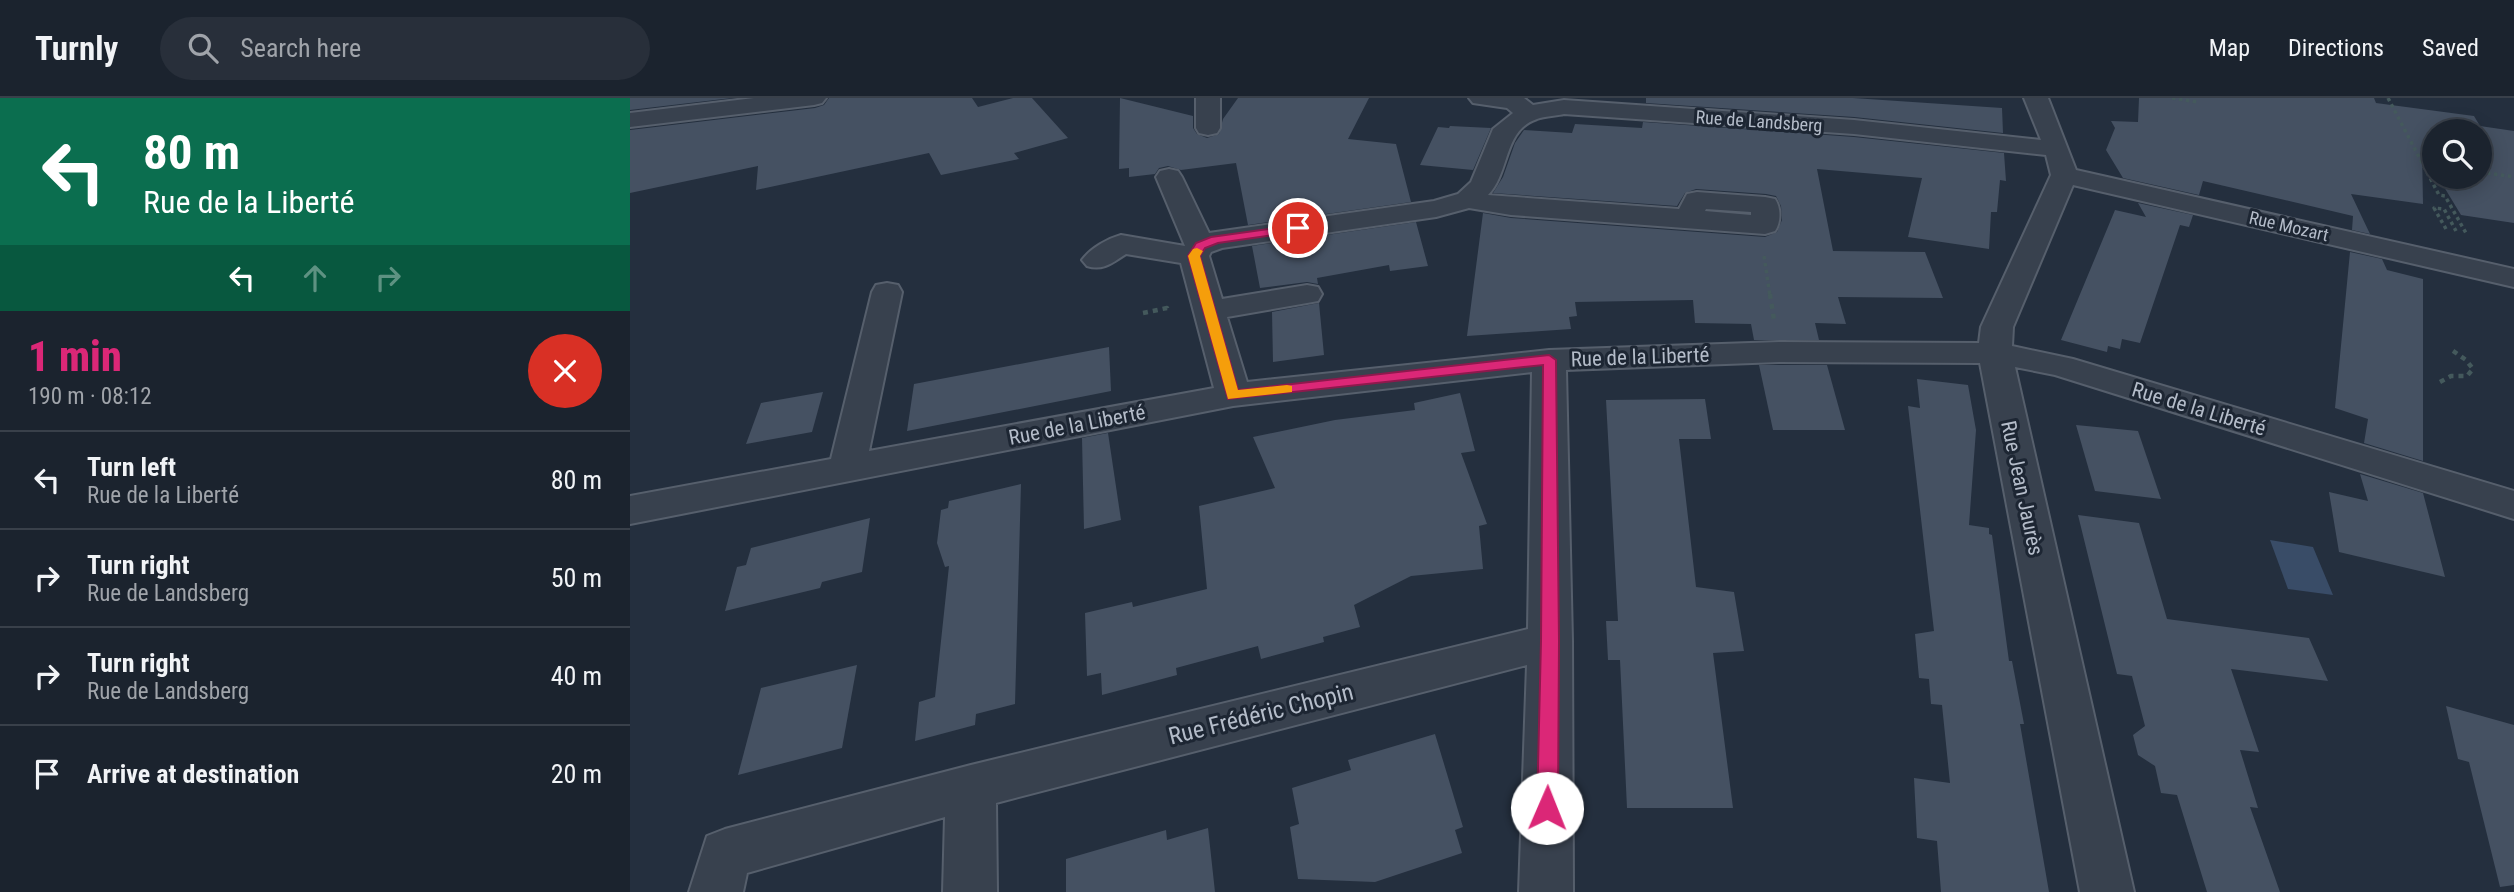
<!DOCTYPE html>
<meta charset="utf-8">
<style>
:root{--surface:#1b232e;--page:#282f3a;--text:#f1f3f6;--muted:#a0a4aa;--line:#39404a;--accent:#db2777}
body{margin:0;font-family:"Roboto Condensed",sans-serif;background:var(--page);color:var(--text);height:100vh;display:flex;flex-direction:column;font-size:26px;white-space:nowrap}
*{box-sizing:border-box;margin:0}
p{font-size:23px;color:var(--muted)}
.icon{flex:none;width:38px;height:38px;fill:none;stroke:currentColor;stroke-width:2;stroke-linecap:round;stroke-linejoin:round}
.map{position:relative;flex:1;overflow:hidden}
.drawer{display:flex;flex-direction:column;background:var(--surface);width:630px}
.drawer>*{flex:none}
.top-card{background:#0b6e4f;color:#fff;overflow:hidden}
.tools{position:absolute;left:1792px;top:21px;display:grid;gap:14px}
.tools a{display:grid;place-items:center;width:70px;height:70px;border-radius:50%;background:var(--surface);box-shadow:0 4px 18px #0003,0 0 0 2px var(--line);font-size:35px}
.pin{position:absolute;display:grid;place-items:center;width:60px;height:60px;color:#fff;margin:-30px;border:4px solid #fff;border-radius:50%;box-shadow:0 2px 7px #0007}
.me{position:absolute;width:77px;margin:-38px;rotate:1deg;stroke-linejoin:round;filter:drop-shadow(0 0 5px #0008)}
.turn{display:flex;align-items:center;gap:24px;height:147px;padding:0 28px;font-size:32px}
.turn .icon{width:91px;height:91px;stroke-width:2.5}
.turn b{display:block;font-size:49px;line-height:60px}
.lanes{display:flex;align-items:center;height:66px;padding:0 28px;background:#0003;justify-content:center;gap:35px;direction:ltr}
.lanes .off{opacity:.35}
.round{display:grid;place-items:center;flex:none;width:74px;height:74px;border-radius:37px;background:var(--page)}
.headline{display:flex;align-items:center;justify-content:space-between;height:119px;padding:0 28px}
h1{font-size:42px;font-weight:800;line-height:52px;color:var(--accent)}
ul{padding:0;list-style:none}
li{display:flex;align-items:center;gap:21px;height:98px;padding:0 28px;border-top:2px solid var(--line)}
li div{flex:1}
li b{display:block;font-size:26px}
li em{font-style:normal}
header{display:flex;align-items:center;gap:42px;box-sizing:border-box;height:98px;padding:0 35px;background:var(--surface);border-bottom:2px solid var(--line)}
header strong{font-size:33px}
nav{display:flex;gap:38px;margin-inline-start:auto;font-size:24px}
.search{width:490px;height:63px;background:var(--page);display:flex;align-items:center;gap:18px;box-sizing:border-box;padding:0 24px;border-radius:38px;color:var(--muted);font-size:26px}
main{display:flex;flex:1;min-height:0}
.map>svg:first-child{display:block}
</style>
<header>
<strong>Turnly</strong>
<div class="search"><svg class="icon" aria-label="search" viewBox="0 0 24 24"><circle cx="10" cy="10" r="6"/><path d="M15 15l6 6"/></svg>Search here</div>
<nav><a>Map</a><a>Directions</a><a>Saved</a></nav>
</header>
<main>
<section class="drawer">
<div class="top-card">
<div class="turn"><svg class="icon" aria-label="left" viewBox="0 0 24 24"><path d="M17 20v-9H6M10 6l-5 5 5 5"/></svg><div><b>80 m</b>Rue de la Liberté</div></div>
<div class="lanes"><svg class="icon" aria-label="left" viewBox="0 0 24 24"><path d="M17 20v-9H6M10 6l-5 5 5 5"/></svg><svg class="icon off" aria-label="ahead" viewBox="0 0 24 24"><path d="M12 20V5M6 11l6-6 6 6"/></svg><svg class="icon off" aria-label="right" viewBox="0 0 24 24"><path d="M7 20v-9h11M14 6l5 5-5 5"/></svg></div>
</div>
<div class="headline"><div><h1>1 min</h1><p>190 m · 08:12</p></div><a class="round" style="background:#d93025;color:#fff"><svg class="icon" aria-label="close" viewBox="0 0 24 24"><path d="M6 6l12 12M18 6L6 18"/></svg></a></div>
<ul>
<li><svg class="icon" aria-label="left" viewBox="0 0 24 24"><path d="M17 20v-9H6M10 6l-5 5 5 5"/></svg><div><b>Turn left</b><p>Rue de la Liberté</p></div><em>80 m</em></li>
<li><svg class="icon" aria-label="right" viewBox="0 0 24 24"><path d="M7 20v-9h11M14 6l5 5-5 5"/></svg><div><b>Turn right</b><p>Rue de Landsberg</p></div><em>50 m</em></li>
<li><svg class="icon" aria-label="right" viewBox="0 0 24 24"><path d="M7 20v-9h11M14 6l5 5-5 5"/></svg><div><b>Turn right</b><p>Rue de Landsberg</p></div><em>40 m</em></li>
<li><svg class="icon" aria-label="arrive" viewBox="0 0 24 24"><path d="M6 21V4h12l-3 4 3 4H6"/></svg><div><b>Arrive at destination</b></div><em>20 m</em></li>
</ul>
</section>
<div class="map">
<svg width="1884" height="794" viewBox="0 0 1884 794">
<rect width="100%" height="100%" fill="#242f3e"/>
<!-- water -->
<polygon fill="#394c67" points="1640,442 1683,449 1703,497 1658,491"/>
<!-- building -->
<g fill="#455162">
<polygon points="0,0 102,0 0,12"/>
<polygon points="199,0 342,0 348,9 383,0 402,0 438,40 384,55 389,61 311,77 299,55 126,92 128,68 0,95 0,32 185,10 194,7"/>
<polygon points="490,0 563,18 563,30 567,36 577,40 589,36 593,21 608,0 739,0 718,41 766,46 781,104 618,127 606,65 551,72 538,68 529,70 525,76 499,79 499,70 489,71"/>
<polygon points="1016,0 1223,0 1372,10 1373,35 1224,19 1016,5"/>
<polygon points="1509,0 1744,0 1746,5 1844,18 1850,28 1884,33 1884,125 1831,117 1808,79 1850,79 1850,33 1804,33 1804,72 1792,51 1793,106 1721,96 1740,136 1722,132 1723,118 1573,83 1569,97 1493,80 1476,52 1485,30 1481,23 1508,24"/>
<polygon points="1013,24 1224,39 1374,55 1376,83 1370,82 1367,114 1361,114 1359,151 1278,139 1292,80 1187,71 1203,153 1295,154 1313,200 1208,199 1216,226 1185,225 1189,242 1124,242 1121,226 1065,225 1063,202 945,204 947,218 939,219 941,231 837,238 853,115 881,120 1135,139 1147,134 1152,122 1151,108 1146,98 1136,96 1066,91 1055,95 1047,108 863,95 873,79 885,45 894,32 942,35 945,26 1012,30"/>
<polygon points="820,28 861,30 843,72 790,67 808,29 819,30"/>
<polygon points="1508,105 1563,117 1559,129 1550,127 1510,245 1492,241 1490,251 1478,248 1477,254 1431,242 1485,112 1516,119"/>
<polygon points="786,124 798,168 760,173 759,167 687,180 688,186 677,184 630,190 622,148"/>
<polygon points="1720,154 1752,161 1757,172 1793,181 1793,363 1734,345 1738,321 1705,310"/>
<polygon points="689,205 694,257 643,264 642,214"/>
<polygon points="479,249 481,293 277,333 284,286"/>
<polygon points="1129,267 1197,267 1215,332 1143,332"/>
<polygon points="1287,281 1338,287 1346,332 1339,427 1359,430 1359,436 1362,437 1379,563 1382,563 1394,626 1390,626 1419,794 1311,794 1307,743 1287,740 1284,680 1320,685 1312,607 1301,606 1299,581 1289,580 1285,536 1304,533 1278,308 1290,310"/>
<polygon points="193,294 182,334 116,346 131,305"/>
<polygon points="830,295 845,353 831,355 857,426 849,428 853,471 781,478 724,507 730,529 693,539 694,544 631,561 628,548 546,570 547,577 472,597 471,575 457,578 455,515 502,504 503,509 577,491 569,408 645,390 623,339 705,322 785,312 784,305"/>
<polygon points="1075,301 1081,341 1049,341 1066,489 1104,494 1114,553 1083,555 1103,710 997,710 990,562 978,562 976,523 988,523 976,302"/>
<polygon points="1446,327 1508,333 1531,401 1465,393"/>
<polygon points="478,335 491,422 454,431 452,340"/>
<polygon points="1730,376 1793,395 1815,479 1709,454 1699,394 1738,403"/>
<polygon points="391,386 385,606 346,616 345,627 285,643 289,604 305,599 319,468 315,469 307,445 311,412 318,410 319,403"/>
<polygon points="1448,417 1509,425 1537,521 1679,540 1698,583 1601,571 1629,654 1610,652 1628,710 1620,709 1650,794 1577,794 1547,697 1531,695 1525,668 1508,657 1503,637 1515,628 1502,578 1487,576"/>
<polygon points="240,420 232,474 192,484 190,490 95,513 107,469 116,467 121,450"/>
<polygon points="227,567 212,650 108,677 131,590"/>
<polygon points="1816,608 1884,627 1884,787 1870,789 1839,664 1828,661"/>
<polygon points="805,636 833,729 825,732 832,755 745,784 668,781 660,729 669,726 662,690 721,672 718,662"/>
<polygon points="578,730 585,794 436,794 436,761 536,732 537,742"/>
</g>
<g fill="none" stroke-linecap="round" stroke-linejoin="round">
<defs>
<g id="minor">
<polygon points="124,0 196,0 192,5 184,7 0,29 0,15"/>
<polygon points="566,0 590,0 590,30 587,35 578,37 569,35 566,30"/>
<path d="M839 0H894L903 7 934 2 1224 22 1411 42 1394 0H1418L1446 72 1884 171V189L1443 87 1383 229 1382 248 1443 261 1884 393V421L1425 277 1385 269 1504 794H1450L1350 265 1149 264 936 272 942 543 943 794H889L897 567 366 705 367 794H313L315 719 117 775 113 794H59L77 738 95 731 341 667 898 531 902 274 603 308 0 426V398L201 361 242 194 246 187 257 185 268 187 272 194 239 353 584 290 551 165 496 156C482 165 473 173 457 168L452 162C461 150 477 141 491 137L555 148 526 79 530 73 539 71 548 73 552 79 579 135 804 103 828 96 841 84 863 31 883 15 877 10 843 5ZM934 16 1224 36 1416 57 1421 77 1351 229 1349 245 1149 244 919 252 617 284 597 219 677 205 688 203 692 196 688 189 677 187 592 201 579 158 581 154 592 150 806 119 839 110 881 117 1135 136 1145 133C1151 124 1151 110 1145 101L1135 99 1067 94 1057 96 1049 111 858 97C880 75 873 32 907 21 915 18 925 18 934 16ZM1076 111 1121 114V117L1075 113Z"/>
</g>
</defs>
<!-- minor casing -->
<use href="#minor" stroke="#565f6c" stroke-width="4"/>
<!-- path-far1 -->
<g stroke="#44595c" stroke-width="3.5" stroke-dasharray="3.5 3.5" stroke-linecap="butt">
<polyline points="1542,0 1568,4"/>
<polyline points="1758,0 1809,97 1815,98 1836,135"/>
<polyline points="1857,75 1884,79"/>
<polyline points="1816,131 1804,110 1814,111 1826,133"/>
<polyline points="1134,158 1140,198"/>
</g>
<!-- path -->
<g stroke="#44595c" stroke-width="4.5" stroke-dasharray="5 5" stroke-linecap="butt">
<polyline points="1140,196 1144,222"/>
<polyline points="513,215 537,210 538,213"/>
<polyline points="1810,284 1821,278 1837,278 1843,271 1836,262 1819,250"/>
</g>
<!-- minor -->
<use href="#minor" fill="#38414e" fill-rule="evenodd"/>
</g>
<!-- route -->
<polygon fill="#db2777" stroke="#8e194d" stroke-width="2" points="668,127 674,130 672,133 588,145 575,150 570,158 608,292 919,257 926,262 929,543 928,710 925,717 917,720 910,717 907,710 911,543 913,267 598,301 558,158 566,145 581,139"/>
<!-- slow -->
<polygon fill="#f59e0b" points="567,150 573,153 570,158 608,292 657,287 662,288 662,294 598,301 558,158 563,151"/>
<g text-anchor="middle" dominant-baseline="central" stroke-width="6" stroke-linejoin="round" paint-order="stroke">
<!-- far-street labels -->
<g font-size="18" fill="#b4bcc9" stroke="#1d2633">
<text transform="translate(1129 23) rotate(4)">Rue de Landsberg</text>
<text transform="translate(1659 128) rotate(13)">Rue Mozart</text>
</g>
<!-- street labels -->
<g font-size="21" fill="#b4bcc9" stroke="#1d2633">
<text transform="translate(1010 259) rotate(-2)">Rue de la Liberté</text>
<text transform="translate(1569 311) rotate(17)">Rue de la Liberté</text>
<text transform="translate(447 327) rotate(-11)">Rue de la Liberté</text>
<text transform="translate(1392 390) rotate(78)">Rue Jean Jaurès</text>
</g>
<!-- near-street labels -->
<g font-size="24" fill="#b4bcc9" stroke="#1d2633">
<text transform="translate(631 616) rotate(-14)">Rue Frédéric Chopin</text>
</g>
</g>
</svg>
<div class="tools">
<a><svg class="icon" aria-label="search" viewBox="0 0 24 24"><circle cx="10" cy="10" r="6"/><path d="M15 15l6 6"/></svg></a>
</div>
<div class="pin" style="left:668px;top:130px;background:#d93025"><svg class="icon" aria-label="arrive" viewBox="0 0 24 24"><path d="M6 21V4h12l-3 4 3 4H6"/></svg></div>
<svg class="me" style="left:917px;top:710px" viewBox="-20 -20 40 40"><circle r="19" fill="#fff"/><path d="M0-13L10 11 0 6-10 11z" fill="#db2777"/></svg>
</div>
</main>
